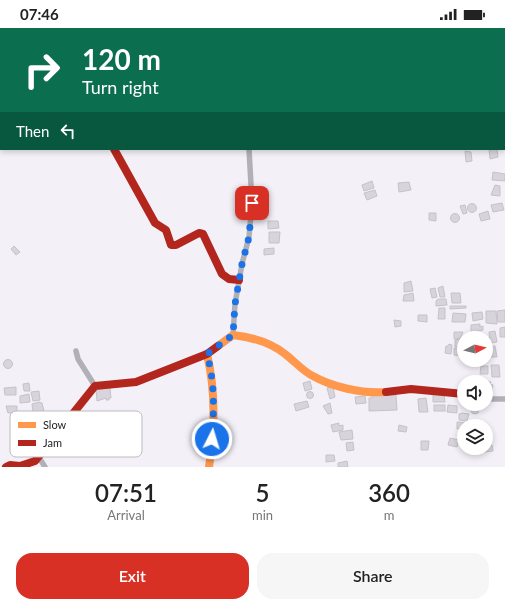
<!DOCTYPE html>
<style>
:root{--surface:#fff;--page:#f6f6f6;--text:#222;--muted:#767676;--accent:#d93025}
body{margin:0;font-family:Lato,sans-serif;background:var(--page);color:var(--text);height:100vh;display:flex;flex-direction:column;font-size:15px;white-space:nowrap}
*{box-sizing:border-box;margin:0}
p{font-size:13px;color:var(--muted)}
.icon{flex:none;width:22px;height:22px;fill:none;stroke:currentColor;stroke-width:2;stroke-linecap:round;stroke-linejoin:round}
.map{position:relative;height:439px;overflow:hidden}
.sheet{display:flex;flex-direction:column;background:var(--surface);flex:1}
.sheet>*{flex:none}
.guide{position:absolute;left:0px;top:0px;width:505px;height:122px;box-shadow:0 2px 6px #0003;background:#0b6e4f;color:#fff;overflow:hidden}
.needle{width:26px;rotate:83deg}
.tools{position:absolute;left:457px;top:303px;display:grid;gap:8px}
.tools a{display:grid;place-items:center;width:36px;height:36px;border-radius:50%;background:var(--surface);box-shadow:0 2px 6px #0003;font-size:20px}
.pin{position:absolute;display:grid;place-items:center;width:34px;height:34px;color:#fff;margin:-17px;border-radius:8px;box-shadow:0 2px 6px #0006}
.me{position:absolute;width:44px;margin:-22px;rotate:5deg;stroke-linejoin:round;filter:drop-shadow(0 0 3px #0008)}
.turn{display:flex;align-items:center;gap:14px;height:84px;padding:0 16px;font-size:18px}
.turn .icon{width:52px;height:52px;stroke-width:2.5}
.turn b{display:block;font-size:28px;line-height:34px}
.then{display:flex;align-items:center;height:38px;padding:0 16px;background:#0003;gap:8px;font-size:15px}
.eta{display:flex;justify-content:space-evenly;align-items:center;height:68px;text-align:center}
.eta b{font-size:24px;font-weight:600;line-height:28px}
.button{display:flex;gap:8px;margin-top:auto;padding:8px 16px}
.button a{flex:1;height:46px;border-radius:16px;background:var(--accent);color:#fff;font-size:16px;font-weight:600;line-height:46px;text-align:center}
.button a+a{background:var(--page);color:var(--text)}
.status{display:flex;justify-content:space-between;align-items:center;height:28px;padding:0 20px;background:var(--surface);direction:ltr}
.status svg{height:11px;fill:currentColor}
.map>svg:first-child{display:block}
</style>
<div class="status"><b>07:46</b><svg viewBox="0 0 49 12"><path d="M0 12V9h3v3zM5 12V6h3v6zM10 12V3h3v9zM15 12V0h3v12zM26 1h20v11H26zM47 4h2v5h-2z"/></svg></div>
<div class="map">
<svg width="505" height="439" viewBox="0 0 505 439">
<rect width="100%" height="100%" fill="#f3f0f8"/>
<!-- building -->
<g fill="#d7d4db" stroke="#c5c3c9">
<polygon points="489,121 497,121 498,129 490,131"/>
<polygon points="465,123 471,124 472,133 466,134"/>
<polygon points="493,144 505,146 505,153 492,152"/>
<polygon points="372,153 374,160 364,163 362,157"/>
<polygon points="409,154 411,162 399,164 398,155"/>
<polygon points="495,157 500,158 500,168 491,167"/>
<polygon points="375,162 377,168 367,172 364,165"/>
<polygon points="502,175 504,182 493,184 491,177"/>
<circle cx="472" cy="180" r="4.5"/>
<polygon points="465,177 467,185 463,186 460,178"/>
<polygon points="488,183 490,191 481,193 479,186"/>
<polygon points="429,185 436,185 436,193 429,192"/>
<circle cx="455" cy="190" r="4.5"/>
<polygon points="268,193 278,193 279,200 268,201"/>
<polygon points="269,204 280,204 279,215 269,215"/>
<polygon points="14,218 20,224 16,227 11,221"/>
<polygon points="274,220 274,226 264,227 264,221"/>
<polygon points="411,253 413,263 404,264 404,255"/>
<polygon points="443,258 445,269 440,269 438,260"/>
<polygon points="435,260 437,269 432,270 430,261"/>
<polygon points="413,265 414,273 403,273 404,267"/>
<polygon points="451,265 460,265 461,275 452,275"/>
<polygon points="438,271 446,271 447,277 436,278 436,273"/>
<polygon points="450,278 466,278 466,280 450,281"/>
<polygon points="439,280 445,280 445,291 438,291"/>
<polygon points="505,282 505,294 498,294 497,283"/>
<polygon points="486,283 496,283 497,296 486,295"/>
<polygon points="482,284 483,291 473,293 472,285"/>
<polygon points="453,285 466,286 465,294 452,294"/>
<polygon points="418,287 427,287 427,294 418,293"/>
<polygon points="394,292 401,293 401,298 395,299"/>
<polygon points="480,296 480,299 483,298 483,302 471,305 471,297"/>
<polygon points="505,299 505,309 500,309 500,300"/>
<polygon points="495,303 497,314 490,315 489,304"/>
<polygon points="454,304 463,304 460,311 454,311"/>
<polygon points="459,311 464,312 464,319 455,319 455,312"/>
<polygon points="449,316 452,317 451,326 445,325 446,318 448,318"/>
<polygon points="495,318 497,329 491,329 490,319"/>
<polygon points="454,320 462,321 464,323 464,328 454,327"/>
<circle cx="8" cy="336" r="4.5"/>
<polygon points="491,337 499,337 500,349 492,349"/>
<polygon points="481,338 488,338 488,346 480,346"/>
<polygon points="310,353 312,361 305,363 303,355"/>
<polygon points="483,353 491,354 490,356 493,357 492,364 486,363 486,354"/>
<polygon points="29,355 30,363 24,363 23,356"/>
<polygon points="16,359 16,367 5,367 4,360"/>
<polygon points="333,359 335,369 330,371 327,360"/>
<polygon points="110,360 111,370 109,370 109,372 106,372 106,370 97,373 96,361"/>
<polygon points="39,363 40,372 33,373 31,364"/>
<circle cx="310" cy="367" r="3.5"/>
<polygon points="29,366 30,374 20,375 20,368"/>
<polygon points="433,366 444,366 445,374 433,374"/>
<polygon points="372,367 396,367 397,382 369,383 369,370 372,370"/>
<polygon points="365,368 366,375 356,376 355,369"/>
<polygon points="426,370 428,384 419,384 418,371"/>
<polygon points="307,373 309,379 296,383 294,376"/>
<polygon points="39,374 42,375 44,383 33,384 32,376"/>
<polygon points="330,375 332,385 328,386 323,378"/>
<rect x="434" y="377" width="11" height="6"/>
<polygon points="448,377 457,378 457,385 447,384"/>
<circle cx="475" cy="382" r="4"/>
<polygon points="6,378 17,378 17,384 8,385"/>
<polygon points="462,385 469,386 467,393 459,392 459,386"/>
<polygon points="457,394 468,395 468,398 464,398 464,406 459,405 460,401 457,401"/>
<polygon points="339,395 339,398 343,397 343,402 333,404 331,397"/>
<polygon points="399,397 407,399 406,404 398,403"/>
<polygon points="352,402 353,411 341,412 339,404"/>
<polygon points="450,410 459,412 457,419 448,417"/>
<polygon points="421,413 429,413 428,422 421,422"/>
<polygon points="353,414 354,422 347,423 346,415"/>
<polygon points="486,417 492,417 493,423 484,424"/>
<polygon points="326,427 334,427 335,433 326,434"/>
<polygon points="347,433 348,439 338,439 338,435"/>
</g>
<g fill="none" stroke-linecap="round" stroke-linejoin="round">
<!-- street -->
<g stroke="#b2b0b7" stroke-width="5.5">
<polyline points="240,0 240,1"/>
<polyline points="92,1 92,0"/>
<polyline points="233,307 235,276 242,236 249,209 252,175 249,121"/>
<polyline points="76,323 78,331 95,358"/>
<polyline points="486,371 505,371"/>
<polyline points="28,389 35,423 45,439"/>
</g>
<!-- slow -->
<g stroke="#ff974d" stroke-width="8">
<path d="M218 318 233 307C251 309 270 314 285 326 293 332 302 342 311 347 332 359 362 366 386 364"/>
<path d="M207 326C216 364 215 401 209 439"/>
</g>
<!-- jam -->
<g stroke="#b3261e" stroke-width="8">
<polyline points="114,121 155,195 166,202 171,217 176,217 199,205 203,206 222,246 229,251 239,252"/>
<polyline points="386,364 411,361 464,366"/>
<polyline points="6,439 10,437 20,438 35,433 95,358 136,354 207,326 218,318"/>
</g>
</g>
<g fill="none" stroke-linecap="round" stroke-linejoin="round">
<!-- route -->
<path stroke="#1a73e8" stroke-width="7" stroke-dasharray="0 12.6" d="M212 411C214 381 215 355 207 326L233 307 235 276 242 236 249 209 252 175"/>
</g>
<!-- legend -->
<rect x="10" y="383" width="132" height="46" rx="6" fill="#fff" stroke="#bdbcbe" stroke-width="1"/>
<rect x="18" y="394" width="18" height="6" fill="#ff974d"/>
<rect x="18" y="412" width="18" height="6" fill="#b3261e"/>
<g font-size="11" fill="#232127">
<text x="43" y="401">Slow</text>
<text x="43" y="419">Jam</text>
</g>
</svg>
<div class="tools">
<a><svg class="needle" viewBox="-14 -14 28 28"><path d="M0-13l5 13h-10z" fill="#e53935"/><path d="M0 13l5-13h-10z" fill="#767676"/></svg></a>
<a><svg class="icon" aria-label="sound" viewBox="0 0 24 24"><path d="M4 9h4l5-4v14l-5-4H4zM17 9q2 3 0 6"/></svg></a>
<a><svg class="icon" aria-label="layers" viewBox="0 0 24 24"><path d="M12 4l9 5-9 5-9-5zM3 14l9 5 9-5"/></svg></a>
</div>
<div class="pin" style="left:252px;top:175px;background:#d93025"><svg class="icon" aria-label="arrive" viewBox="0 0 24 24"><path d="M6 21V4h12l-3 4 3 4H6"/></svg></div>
<svg class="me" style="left:212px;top:411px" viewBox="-20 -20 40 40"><circle r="17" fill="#1a73e8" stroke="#fff" stroke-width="3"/><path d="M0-11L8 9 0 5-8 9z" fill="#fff"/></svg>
<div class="guide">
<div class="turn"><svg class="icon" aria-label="right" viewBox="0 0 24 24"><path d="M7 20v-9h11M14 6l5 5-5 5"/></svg><div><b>120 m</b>Turn right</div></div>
<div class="then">Then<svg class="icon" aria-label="left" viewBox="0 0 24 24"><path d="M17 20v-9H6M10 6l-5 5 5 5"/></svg></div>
</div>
</div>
<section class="sheet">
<div class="eta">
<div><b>07:51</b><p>Arrival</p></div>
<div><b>5</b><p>min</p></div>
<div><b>360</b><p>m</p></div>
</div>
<div class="button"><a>Exit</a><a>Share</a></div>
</section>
